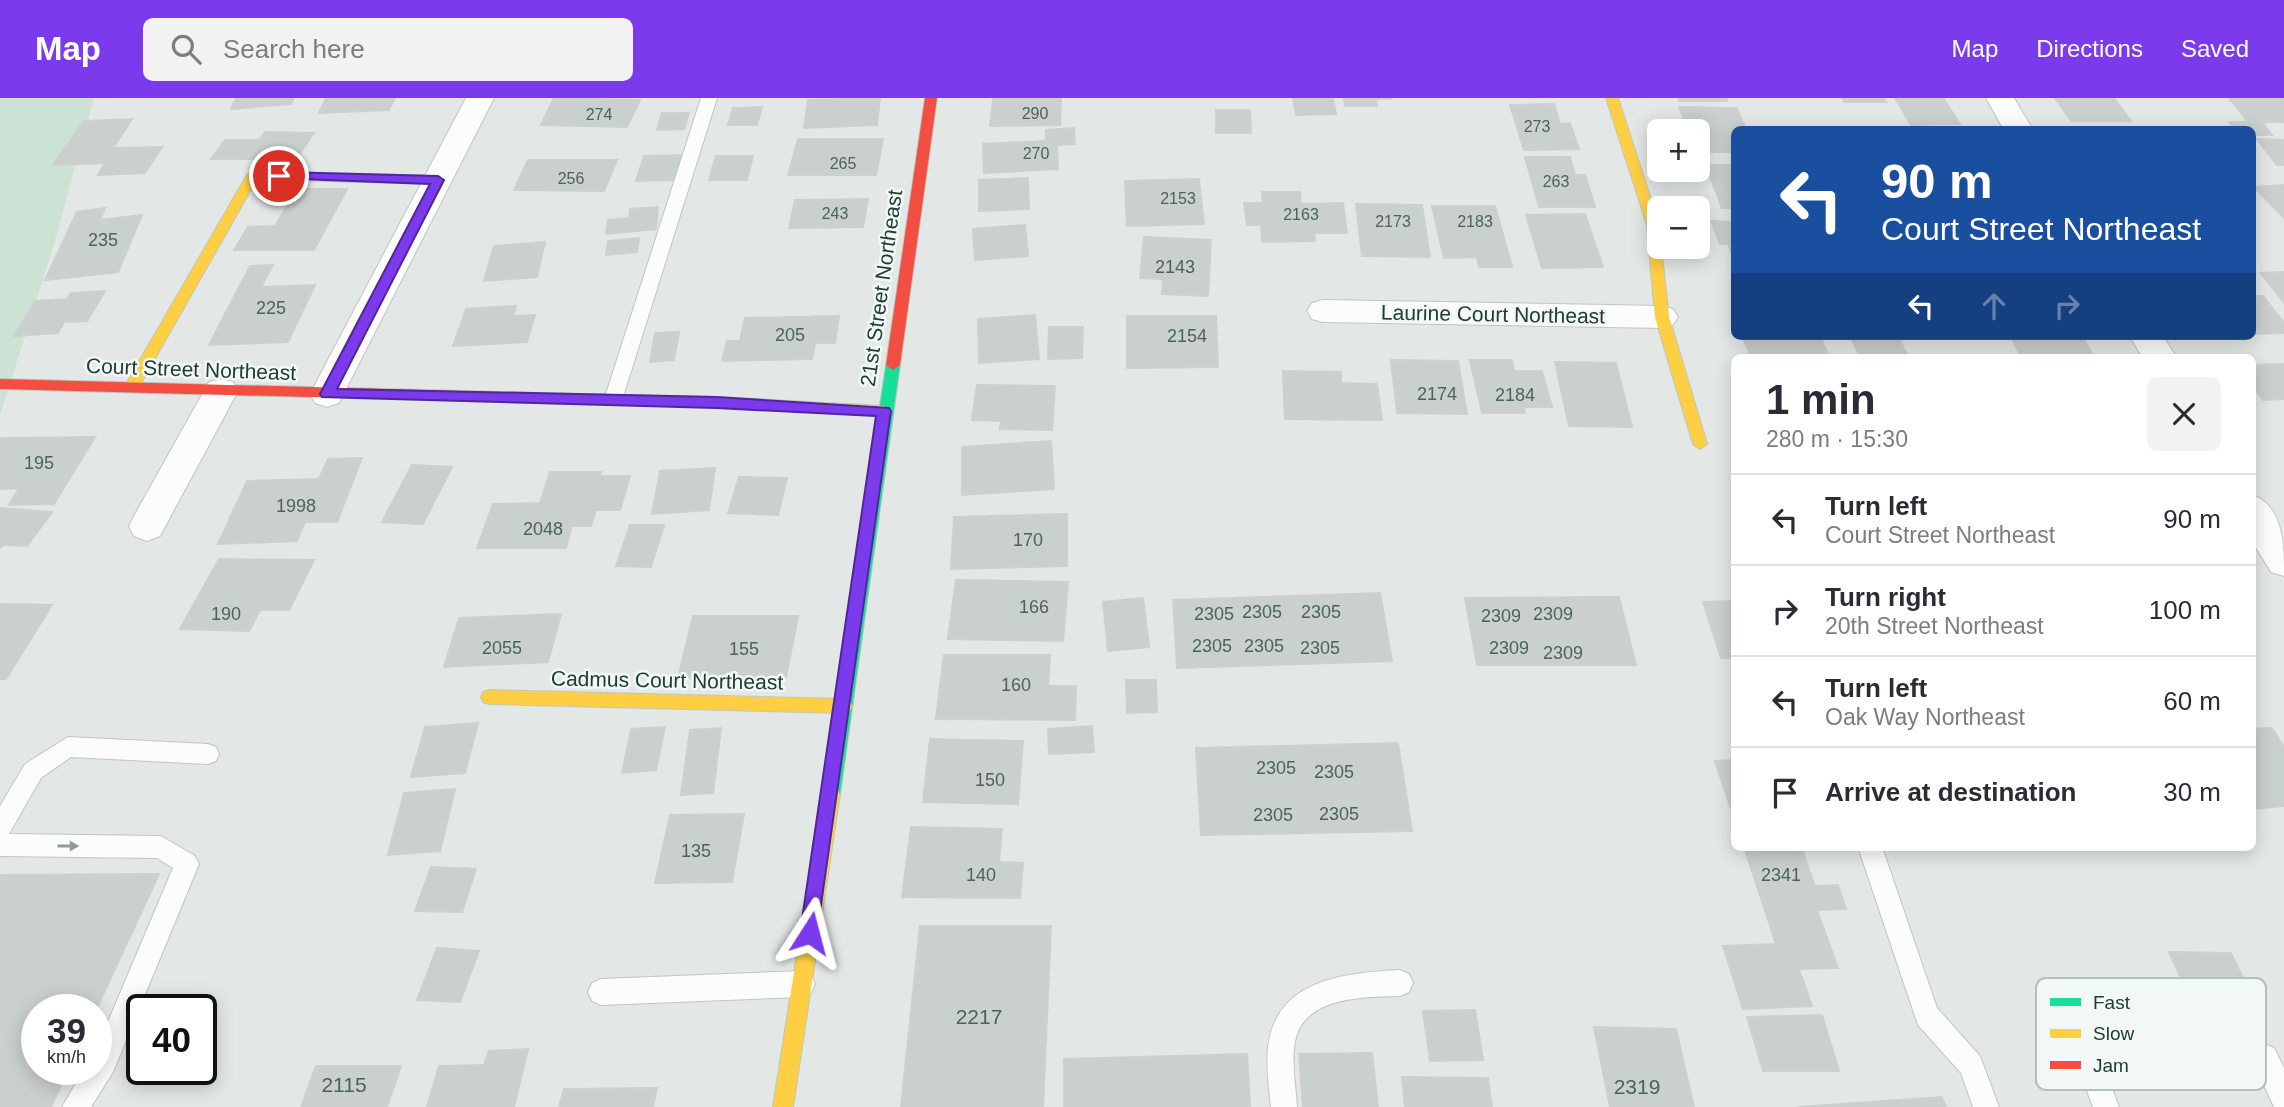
<!DOCTYPE html>
<meta charset="utf-8">
<style>
:root{--surface:#fff;--page:#f2f2f3;--text:#2b2b33;--muted:#7c7c81;--line:#e1e1e2;--accent:#7c3aed}
body{margin:0;font-family:Arial,sans-serif;background:var(--page);color:var(--text);height:100vh;display:flex;flex-direction:column;font-size:26px;white-space:nowrap}
*{box-sizing:border-box;margin:0}
p{font-size:23px;color:var(--muted)}
.icon{flex:none;width:38px;height:38px;fill:none;stroke:currentColor;stroke-width:2;stroke-linecap:round;stroke-linejoin:round}
.map{position:relative;flex:1;overflow:hidden}
.drawer{position:absolute;left:1731px;top:256px;width:525px;height:497px;display:flex;flex-direction:column;background:var(--surface);border-radius:10px;box-shadow:0 4px 18px #0003}
.drawer>*{flex:none}
.guide{position:absolute;left:1731px;top:28px;width:525px;height:214px;border-radius:10px;box-shadow:0 4px 18px #0003;background:#1a4fa0;color:#fff;overflow:hidden}
.controls{position:absolute;left:1647px;top:21px;display:grid;gap:14px}
.controls a{display:grid;place-items:center;width:63px;height:63px;border-radius:10px;background:var(--surface);box-shadow:0 4px 18px #0003;font-size:35px}
.speed{position:absolute;left:21px;top:896px;display:flex;gap:14px;font-size:35px;font-weight:700;text-align:center}
.speed>*{display:grid;place-content:center;width:91px;height:91px;border-radius:50%;background:var(--surface);box-shadow:0 4px 18px #0003;line-height:1}
.speed small{font-size:18px;font-weight:400}
.speed .limit{border:4px solid #111;border-radius:10px;background:#fff;color:#111}
.pin{position:absolute;display:grid;place-items:center;width:60px;height:60px;color:#fff;margin:-30px;border:4px solid #fff;border-radius:50%;box-shadow:0 2px 7px #0007}
.me{position:absolute;width:77px;margin:-38px;rotate:9deg;stroke-linejoin:round;filter:drop-shadow(0 0 5px #0008)}
.turn{display:flex;align-items:center;gap:24px;height:147px;padding:0 35px;font-size:32px}
.turn .icon{width:91px;height:91px;stroke-width:2.5}
.turn b{display:block;font-size:49px;line-height:60px}
.lanes{display:flex;align-items:center;height:66px;padding:0 35px;background:#0003;justify-content:center;gap:35px;direction:ltr}
.lanes .off{opacity:.35}
.round{display:grid;place-items:center;flex:none;width:74px;height:74px;border-radius:10px;background:var(--page)}
.head{display:flex;align-items:center;justify-content:space-between;height:119px;padding:0 35px}
h1{font-size:42px;font-weight:800;line-height:52px}
ul{padding:0;list-style:none}
li{display:flex;align-items:center;gap:21px;height:91px;padding:0 35px;border-top:2px solid var(--line)}
li div{flex:1}
li b{display:block;font-size:26px}
li em{font-style:normal}
header{display:flex;align-items:center;gap:42px;box-sizing:border-box;height:98px;padding:0 35px;background:var(--accent);color:#fff}
header strong{font-size:33px}
nav{display:flex;gap:38px;margin-inline-start:auto;font-size:24px}
.search{width:490px;height:63px;background:var(--page);display:flex;align-items:center;gap:18px;box-sizing:border-box;padding:0 24px;border-radius:10px;color:var(--muted);font-size:26px}
.map>svg:first-child{display:block}
</style>
<header>
<strong>Map</strong>
<div class="search"><svg class="icon" aria-label="search" viewBox="0 0 24 24"><circle cx="10" cy="10" r="6"/><path d="M15 15l6 6"/></svg>Search here</div>
<nav><a>Map</a><a>Directions</a><a>Saved</a></nav>
</header>
<div class="map">
<svg width="2284" height="1009" viewBox="0 0 2284 1009">
<rect width="100%" height="100%" fill="#e3e8e6"/>
<!-- green -->
<polygon fill="#cce2d4" points="0,0 94,0 55,143 0,317"/>
<!-- building -->
<g fill="#cad0ce" stroke="#ccd1cf" stroke-width="2">
<polygon points="236,0 294,0 291,6 231,11"/>
<polygon points="326,0 395,0 389,12 319,15"/>
<polygon points="554,0 640,2 627,29 541,27"/>
<polygon points="880,0 877,27 804,30 808,2"/>
<polygon points="1061,0 1060,27 990,28 993,1"/>
<polygon points="1293,0 1333,0 1336,16 1296,17"/>
<polygon points="1344,0 1391,0 1391,1 1376,1 1377,8 1345,8"/>
<polygon points="1678,0 1726,0 1727,3 1679,3"/>
<polygon points="1842,0 1883,0 1886,4 1844,4"/>
<polygon points="1895,0 1943,0 1960,26 1911,27"/>
<polygon points="2055,0 2114,0 2131,23 2071,23"/>
<polygon points="2229,0 2284,0 2284,24 2248,24"/>
<polygon points="1554,6 1560,26 1570,25 1579,51 1524,52 1510,7"/>
<polygon points="762,9 757,27 728,27 733,10"/>
<polygon points="1679,9 1737,10 1746,32 1734,32 1734,54 1698,54 1698,33 1678,33 1676,27 1686,27"/>
<polygon points="1216,12 1250,12 1251,35 1216,35"/>
<polygon points="662,15 689,15 684,31 657,32"/>
<polygon points="132,21 113,50 162,49 145,75 98,77 105,65 53,67 84,23"/>
<polygon points="2229,24 2262,24 2272,37 2252,37 2252,32 2235,32"/>
<polygon points="1074,30 1075,46 1057,47 1058,71 984,75 983,46 1046,43 1046,32"/>
<polygon points="265,34 314,35 299,57 273,57 269,61 211,61 225,42 260,42"/>
<polygon points="798,41 883,41 876,77 788,77"/>
<polygon points="2257,41 2284,42 2284,67 2277,67"/>
<polygon points="685,57 677,82 636,83 644,58"/>
<polygon points="716,58 753,58 747,82 709,82"/>
<polygon points="1525,59 1570,59 1575,77 1585,77 1595,109 1539,109"/>
<polygon points="528,62 617,62 604,93 514,92"/>
<polygon points="1706,67 1734,67 1734,110 1722,110"/>
<polygon points="1028,80 1029,111 979,113 979,82"/>
<polygon points="1199,81 1204,126 1127,128 1125,83"/>
<polygon points="2284,87 2284,120 2254,89"/>
<polygon points="297,91 347,91 314,152 234,152 248,129 275,128"/>
<polygon points="1262,94 1300,94 1301,106 1343,105 1347,135 1314,135 1315,143 1262,144 1261,127 1247,127 1244,105 1263,105"/>
<polygon points="868,101 863,129 789,130 795,102"/>
<polygon points="1356,106 1422,107 1430,159 1362,158"/>
<polygon points="1432,108 1495,108 1512,169 1479,169 1477,159 1444,160"/>
<polygon points="658,109 656,131 606,136 608,122 629,120 630,111"/>
<polygon points="105,110 100,122 142,117 118,174 45,182 77,114"/>
<polygon points="1585,116 1603,169 1542,170 1526,117"/>
<polygon points="1711,123 1734,124 1734,161 1728,146 1720,146"/>
<polygon points="1025,127 1028,158 975,162 973,131"/>
<polygon points="1144,139 1211,142 1208,198 1162,196 1163,181 1140,180"/>
<polygon points="639,140 637,154 606,157 608,143"/>
<polygon points="545,144 537,179 484,183 494,148"/>
<polygon points="273,167 261,189 315,187 288,244 209,247 250,168"/>
<polygon points="2284,174 2284,205 2261,175"/>
<polygon points="105,193 87,223 64,224 58,235 14,238 35,203 67,201 71,195"/>
<polygon points="2252,198 2263,198 2284,225 2284,235 2252,236"/>
<polygon points="516,208 513,218 535,217 527,244 453,248 466,211"/>
<polygon points="1035,217 1039,261 979,265 978,221"/>
<polygon points="839,218 835,245 815,245 812,261 722,263 727,243 740,243 745,220"/>
<polygon points="1127,218 1216,218 1218,269 1127,270"/>
<polygon points="1049,229 1083,229 1082,260 1048,261"/>
<polygon points="679,234 674,262 650,264 655,235"/>
<polygon points="1742,238 1820,238 1829,259 1751,259"/>
<polygon points="1850,238 1898,238 1908,259 1860,259"/>
<polygon points="2012,241 2085,243 2094,259 2021,259"/>
<polygon points="1391,262 1458,263 1467,316 1397,315"/>
<polygon points="1470,262 1512,262 1514,273 1542,273 1552,309 1524,309 1525,315 1482,315"/>
<polygon points="1555,264 1616,265 1632,329 1569,328"/>
<polygon points="2284,266 2284,301 2263,302 2252,288 2252,267"/>
<polygon points="1283,273 1341,274 1341,285 1377,286 1382,322 1285,321"/>
<polygon points="977,287 1055,288 1052,332 1000,331 1001,323 972,322"/>
<polygon points="95,339 54,406 9,407 19,390 0,391 0,340"/>
<polygon points="1051,343 1054,391 962,397 962,349"/>
<polygon points="362,360 337,424 305,424 297,443 218,446 247,383 319,381 328,361"/>
<polygon points="412,367 452,369 423,426 382,424"/>
<polygon points="715,370 709,412 652,416 660,373"/>
<polygon points="550,374 601,374 600,378 630,378 620,412 596,412 591,428 572,428 566,450 477,450 493,406 540,405"/>
<polygon points="739,379 787,380 778,417 728,415"/>
<polygon points="0,410 52,414 27,448 3,447 0,450"/>
<polygon points="1067,416 1067,468 951,471 954,419"/>
<polygon points="630,427 664,427 651,469 616,468"/>
<polygon points="219,461 314,462 289,512 260,512 249,533 180,531"/>
<polygon points="956,482 1068,484 1063,543 948,541"/>
<polygon points="1380,495 1392,563 1177,570 1173,502"/>
<polygon points="1619,499 1636,567 1477,567 1465,500"/>
<polygon points="1143,500 1149,549 1108,553 1103,504"/>
<polygon points="1734,503 1734,560 1721,560 1703,504"/>
<polygon points="0,506 52,507 6,581 0,581"/>
<polygon points="561,516 548,564 444,569 459,520"/>
<polygon points="693,518 798,518 786,580 678,580"/>
<polygon points="944,557 1050,557 1048,588 1076,588 1075,622 936,621"/>
<polygon points="1126,582 1156,582 1157,614 1127,615"/>
<polygon points="478,625 465,675 411,679 425,629"/>
<polygon points="1092,628 1094,654 1049,656 1048,631"/>
<polygon points="665,629 656,672 622,675 631,631"/>
<polygon points="721,630 713,695 681,697 690,632"/>
<polygon points="2272,630 2284,649 2284,708 2252,711 2252,631"/>
<polygon points="930,641 1023,643 1018,706 923,704"/>
<polygon points="1398,645 1412,733 1201,737 1196,650"/>
<polygon points="1734,662 1734,720 1715,663"/>
<polygon points="455,691 440,753 388,757 404,695"/>
<polygon points="744,716 732,784 655,785 670,717"/>
<polygon points="911,729 1002,731 999,764 1023,765 1020,800 902,799"/>
<polygon points="1744,749 1801,749 1815,788 1838,787 1846,811 1817,812 1838,870 1799,871 1812,908 1743,911 1723,848 1776,846"/>
<polygon points="431,769 476,771 462,814 415,813"/>
<polygon points="159,776 96,912 37,912 37,971 69,971 51,1009 0,1009 0,777"/>
<polygon points="920,828 1051,828 1043,1009 901,1009"/>
<polygon points="437,850 479,853 460,904 417,902"/>
<polygon points="2169,854 2231,855 2262,919 2198,919"/>
<polygon points="1475,912 1483,962 1430,963 1423,913"/>
<polygon points="1822,917 1839,973 1763,973 1747,919"/>
<polygon points="1594,929 1676,931 1694,1009 1610,1009"/>
<polygon points="528,951 514,1009 427,1009 439,968 484,967 489,953"/>
<polygon points="1372,955 1378,1009 1303,1009 1299,956"/>
<polygon points="1247,956 1250,1009 1064,1009 1064,961"/>
<polygon points="316,968 401,968 387,1009 301,1009"/>
<polygon points="1402,979 1488,980 1492,1009 1405,1009"/>
<polygon points="657,990 653,1009 559,1009 564,991"/>
<polygon points="1942,999 1946,1009 1798,1009"/>
</g>
<g fill="none" stroke-linecap="round" stroke-linejoin="round">
<defs>
<g id="lane">
<polygon points="701,0 717,0 622,302 620,307 606,307 604,302"/>
<polygon points="68,639 208,646 216,649 219,656 216,663 208,666 71,659 41,680 9,736 161,738 195,758 199,766 113,974 91,1009 62,1009 84,971 96,971 96,952 173,770 157,760 0,758 0,708 25,666"/>
<polygon points="1858,749 1882,749 1937,910 1980,958 1999,1009 1973,1009 1961,975 1918,927"/>
<path d="M1400 872 1409 876 1413 885 1409 894 1400 898C1365 899 1303 898 1295 944 1291 965 1296 988 1297 1009H1271C1269 989 1266 969 1268 949 1276 881 1345 875 1400 872Z"/>
<polygon points="802,873 811,877 815,886 811,895 802,899 601,907 592,903 588,894 592,885 601,881"/>
<polygon points="2085,939 2265,946 2274,950 2284,970 2284,1009 2274,1009 2257,972 2103,966 2119,1009 2093,1009 2072,952 2076,943"/>
</g>
<g id="street">
<polygon points="466,0 494,0 339,305 327,309 315,305 310,296"/>
<polygon points="1986,0 2014,0 2033,32 2004,32"/>
<polygon points="1323,202 1662,208 1673,211 1678,219 1673,227 1662,230 1323,224 1312,221 1307,213 1312,205"/>
<polygon points="2130,238 2163,238 2176,259 2142,259"/>
<polygon points="221,281 233,284 238,293 160,438 147,443 134,438 129,428 134,418 209,284"/>
<path d="M2252 397C2284 408 2284 448 2284 478L2271 474 2252 443Z"/>
</g>
<polygon id="fast" points="893,262 900,267 840,696 837,702 831,704 825,702 822,696 886,267"/>
<g id="slow">
<polygon points="1606,0 1618,0 1659,126 1659,149 1661,149 1669,219 1707,346 1700,351 1693,346 1655,219 1647,127"/>
<polygon points="253,73 438,78 444,82 438,86 257,81 136,294 126,294 124,290 126,286 247,77"/>
<polygon points="579,296 716,299 884,308 891,313 884,318 716,309 579,306 572,301"/>
<polygon points="489,592 844,601 850,603 852,608 850,613 844,615 489,606 483,604 481,599 483,594"/>
<polygon points="831,688 837,690 840,696 793,1009 773,1009 822,696 825,690"/>
</g>
<g id="jam">
<polygon points="925,0 937,0 900,267 893,272 886,267"/>
<polygon points="0,281 579,296 586,301 579,306 0,291"/>
</g>
</defs>
<!-- lane casing -->
<use href="#lane" stroke="#c0c5c3" stroke-width="2"/>
<!-- street casing -->
<use href="#street" stroke="#c0c5c3" stroke-width="2"/>
<!-- fast casing -->
<use href="#fast" stroke="#bfc6c4" stroke-width="2"/>
<!-- slow casing -->
<use href="#slow" stroke="#bfc6c4" stroke-width="2"/>
<!-- jam casing -->
<use href="#jam" stroke="#bfc6c4" stroke-width="2"/>
<!-- lane -->
<use href="#lane" fill="#fbfcfb" fill-rule="evenodd"/>
<!-- street -->
<use href="#street" fill="#fbfcfb" fill-rule="evenodd"/>
<!-- fast -->
<use href="#fast" fill="#16e098" fill-rule="evenodd"/>
<!-- slow -->
<use href="#slow" fill="#ffcf43" fill-rule="evenodd"/>
<!-- jam -->
<use href="#jam" fill="#f24e42" fill-rule="evenodd"/>
</g>
<!-- one-way arrows -->
<defs><path id="oneway-solid" d="M-6-.8H1V-3.2L6.5 0L1 3.2V.8H-6Z" transform="scale(1.75)"/></defs>
<use fill="#8e9c99" href="#oneway-solid" transform="translate(68 748)"/>
<!-- route -->
<polygon fill="#7c3aed" stroke="#51269a" stroke-width="2" points="279,74 438,78 444,82 337,291 716,299 889,310 891,313 816,842 810,845 803,842 800,835 876,318 716,310 322,299 320,296 430,86 275,80 275,75"/>
<g text-anchor="middle" dominant-baseline="central" stroke-width="5" stroke-linejoin="round" paint-order="stroke">
<!-- far-number labels -->
<g font-size="16" fill="#4c625e">
<text x="1035" y="15">290</text>
<text x="599" y="16">274</text>
<text x="1537" y="28">273</text>
<text x="1036" y="55">270</text>
<text x="843" y="65">265</text>
<text x="571" y="80">256</text>
<text x="1556" y="83">263</text>
<text x="1178" y="100">2153</text>
<text x="835" y="115">243</text>
<text x="1301" y="116">2163</text>
<text x="1393" y="123">2173</text>
<text x="1475" y="123">2183</text>
</g>
<!-- number labels -->
<g font-size="18" fill="#4c625e">
<text x="103" y="142">235</text>
<text x="1175" y="169">2143</text>
<text x="271" y="210">225</text>
<text x="790" y="237">205</text>
<text x="1187" y="238">2154</text>
<text x="1437" y="296">2174</text>
<text x="1515" y="297">2184</text>
<text x="39" y="365">195</text>
<text x="296" y="408">1998</text>
<text x="543" y="431">2048</text>
<text x="1028" y="442">170</text>
<text x="1034" y="509">166</text>
<text x="1262" y="514">2305</text>
<text x="1321" y="514">2305</text>
<text x="226" y="516">190</text>
<text x="1214" y="516">2305</text>
<text x="1553" y="516">2309</text>
<text x="1501" y="518">2309</text>
<text x="1212" y="548">2305</text>
<text x="1264" y="548">2305</text>
<text x="502" y="550">2055</text>
<text x="1320" y="550">2305</text>
<text x="1509" y="550">2309</text>
<text x="744" y="551">155</text>
<text x="1563" y="555">2309</text>
<text x="1016" y="587">160</text>
<text x="1276" y="670">2305</text>
<text x="1334" y="674">2305</text>
<text x="990" y="682">150</text>
<text x="1339" y="716">2305</text>
<text x="1273" y="717">2305</text>
<text x="696" y="753">135</text>
<text x="981" y="777">140</text>
<text x="1781" y="777">2341</text>
</g>
<!-- street labels -->
<g font-size="21" fill="#213c37" stroke="#f1f8f5">
<text transform="translate(881 190) rotate(-82)">21st Street Northeast</text>
<text transform="translate(1493 216) rotate(1)">Laurine Court Northeast</text>
<text transform="translate(191 271) rotate(2)">Court Street Northeast</text>
<text transform="translate(667 582) rotate(1)">Cadmus Court Northeast</text>
</g>
<!-- near-number labels -->
<g font-size="21" fill="#4c625e">
<text x="979" y="918">2217</text>
<text x="344" y="986">2115</text>
<text x="1637" y="988">2319</text>
</g>
</g>
<!-- legend -->
<rect x="2036" y="880" width="230" height="112" rx="10" fill="#f1f8f5" stroke="#b3c0bc" stroke-width="2"/>
<rect x="2050" y="900" width="31" height="8" fill="#16e098"/>
<rect x="2050" y="931" width="31" height="9" fill="#ffcf43"/>
<rect x="2050" y="963" width="31" height="8" fill="#f24e42"/>
<g font-size="19" fill="#213c37">
<text x="2093" y="911">Fast</text>
<text x="2093" y="942">Slow</text>
<text x="2093" y="974">Jam</text>
</g>
</svg>
<div class="controls">
<a>+</a>
<a>−</a>
</div>
<div class="speed"><div>39<small>km/h</small></div><div class="limit">40</div></div>
<div class="pin" style="left:279px;top:78px;background:#d93025"><svg class="icon" aria-label="arrive" viewBox="0 0 24 24"><path d="M6 21V4h12l-3 4 3 4H6"/></svg></div>
<svg class="me" style="left:810px;top:835px" viewBox="-20 -20 40 40"><path d="M0-17L14 15 0 8-14 15z" fill="#7c3aed" stroke="#fff" stroke-width="4"/></svg>
<div class="guide">
<div class="turn"><svg class="icon" aria-label="left" viewBox="0 0 24 24"><path d="M17 20v-9H6M10 6l-5 5 5 5"/></svg><div><b>90 m</b>Court Street Northeast</div></div>
<div class="lanes"><svg class="icon" aria-label="left" viewBox="0 0 24 24"><path d="M17 20v-9H6M10 6l-5 5 5 5"/></svg><svg class="icon off" aria-label="ahead" viewBox="0 0 24 24"><path d="M12 20V5M6 11l6-6 6 6"/></svg><svg class="icon off" aria-label="right" viewBox="0 0 24 24"><path d="M7 20v-9h11M14 6l5 5-5 5"/></svg></div>
</div>
<section class="drawer">
<div class="head"><div><h1>1 min</h1><p>280 m · 15:30</p></div><a class="round"><svg class="icon" aria-label="close" viewBox="0 0 24 24"><path d="M6 6l12 12M18 6L6 18"/></svg></a></div>
<ul>
<li><svg class="icon" aria-label="left" viewBox="0 0 24 24"><path d="M17 20v-9H6M10 6l-5 5 5 5"/></svg><div><b>Turn left</b><p>Court Street Northeast</p></div><em>90 m</em></li>
<li><svg class="icon" aria-label="right" viewBox="0 0 24 24"><path d="M7 20v-9h11M14 6l5 5-5 5"/></svg><div><b>Turn right</b><p>20th Street Northeast</p></div><em>100 m</em></li>
<li><svg class="icon" aria-label="left" viewBox="0 0 24 24"><path d="M17 20v-9H6M10 6l-5 5 5 5"/></svg><div><b>Turn left</b><p>Oak Way Northeast</p></div><em>60 m</em></li>
<li><svg class="icon" aria-label="arrive" viewBox="0 0 24 24"><path d="M6 21V4h12l-3 4 3 4H6"/></svg><div><b>Arrive at destination</b></div><em>30 m</em></li>
</ul>
</section>
</div>
